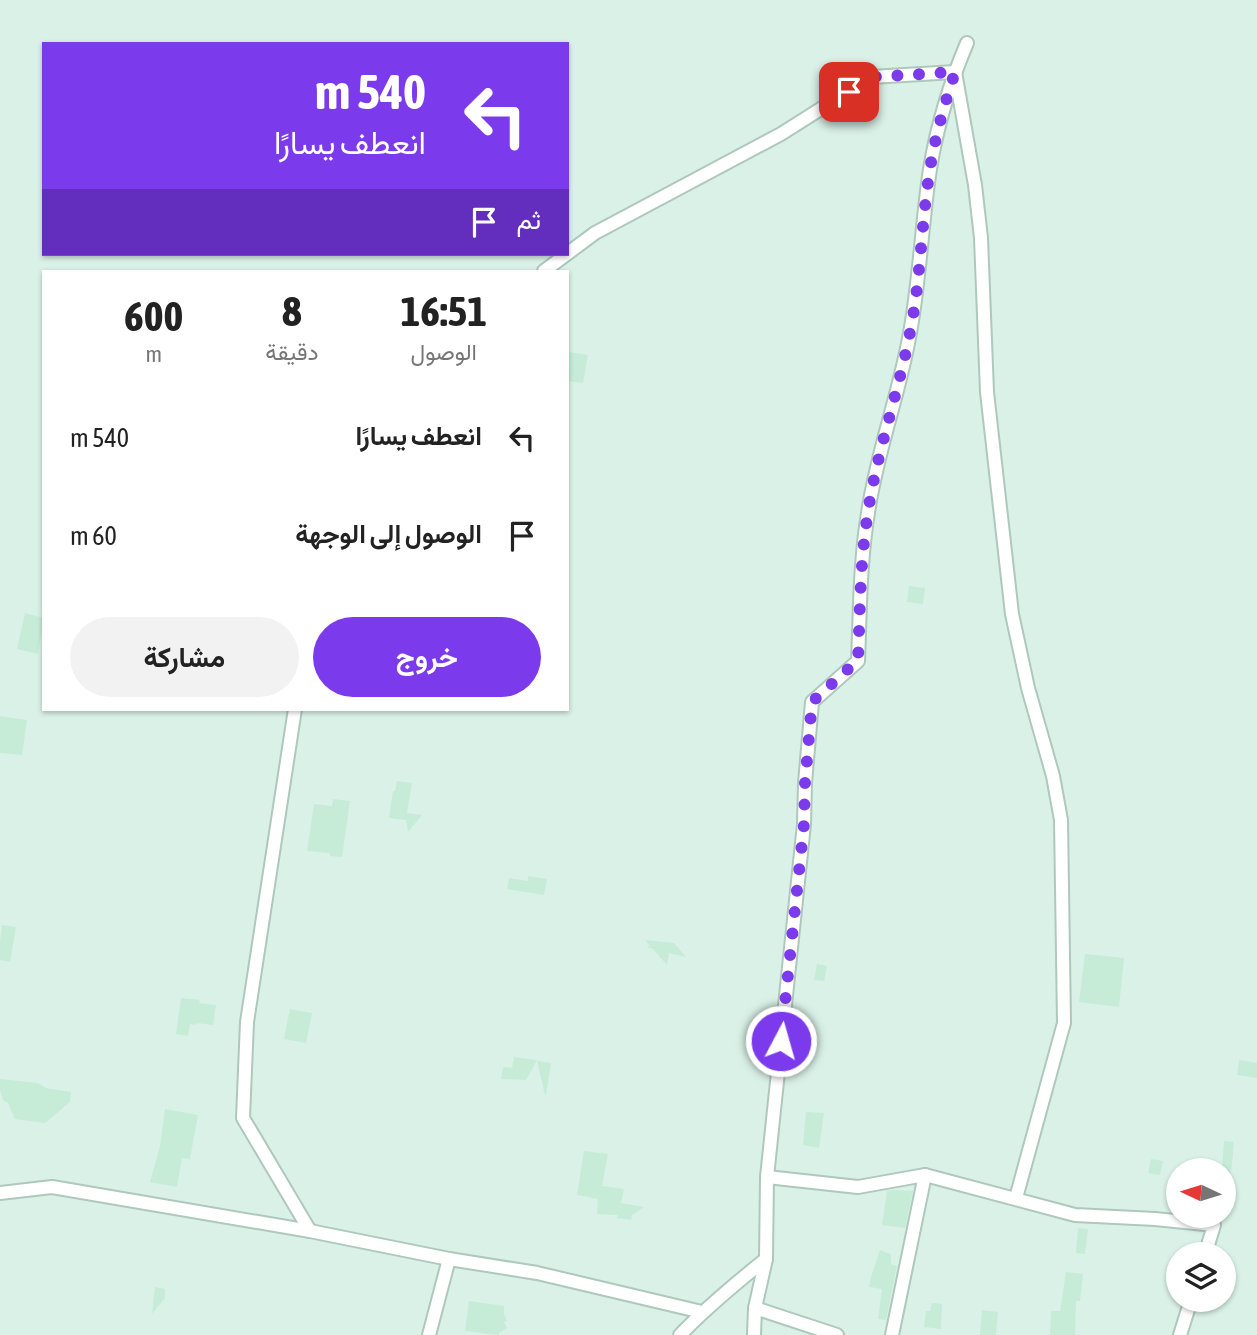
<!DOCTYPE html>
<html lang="ar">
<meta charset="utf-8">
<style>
:root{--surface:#fff;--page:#f2f2f2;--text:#222;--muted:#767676;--accent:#7c3aed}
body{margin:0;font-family:"Asap Condensed",Vazirmatn,sans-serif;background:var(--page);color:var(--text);direction:rtl;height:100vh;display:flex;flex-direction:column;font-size:26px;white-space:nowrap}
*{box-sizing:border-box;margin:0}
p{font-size:23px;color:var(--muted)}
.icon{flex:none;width:38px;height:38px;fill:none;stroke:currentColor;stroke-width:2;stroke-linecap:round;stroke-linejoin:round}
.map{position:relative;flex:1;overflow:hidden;direction:ltr}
.panel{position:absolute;left:42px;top:270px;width:527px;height:441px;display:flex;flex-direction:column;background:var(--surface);border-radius:0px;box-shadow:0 2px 5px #0004;direction:rtl}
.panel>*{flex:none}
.hud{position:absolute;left:42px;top:42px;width:527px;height:214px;border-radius:0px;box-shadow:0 2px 5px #0004;direction:rtl;background:#7c3aed;color:#fff;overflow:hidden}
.needle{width:46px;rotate:274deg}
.fabs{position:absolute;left:1166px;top:1158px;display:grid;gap:14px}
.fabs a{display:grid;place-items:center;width:70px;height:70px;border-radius:50%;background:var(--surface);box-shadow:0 2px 5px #0004;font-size:35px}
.pin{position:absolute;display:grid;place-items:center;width:60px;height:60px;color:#fff;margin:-30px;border-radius:14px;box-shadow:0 4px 10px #0006}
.me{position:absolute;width:77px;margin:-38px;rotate:6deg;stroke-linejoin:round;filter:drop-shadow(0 0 5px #0008)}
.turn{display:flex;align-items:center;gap:24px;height:147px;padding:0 28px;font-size:32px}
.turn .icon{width:91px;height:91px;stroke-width:2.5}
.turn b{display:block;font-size:49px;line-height:60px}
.then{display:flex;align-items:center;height:66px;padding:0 28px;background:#0003;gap:14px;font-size:26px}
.eta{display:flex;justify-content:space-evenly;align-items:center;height:119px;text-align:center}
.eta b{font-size:42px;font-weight:700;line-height:49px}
.primary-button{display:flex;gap:14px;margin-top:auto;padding:14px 28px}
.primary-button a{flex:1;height:80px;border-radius:42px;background:var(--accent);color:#fff;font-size:28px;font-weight:700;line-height:80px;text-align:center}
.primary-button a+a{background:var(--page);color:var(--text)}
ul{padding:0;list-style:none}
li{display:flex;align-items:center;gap:21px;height:98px;padding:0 28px}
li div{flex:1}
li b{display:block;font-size:26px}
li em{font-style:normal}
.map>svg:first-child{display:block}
</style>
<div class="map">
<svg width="1257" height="1335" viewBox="0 0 1257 1335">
<rect width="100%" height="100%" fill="#ebfaf5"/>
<!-- residential -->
<path fill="#daf1e8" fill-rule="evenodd" d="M0 0H1257V1335H0ZM44 44H567V254H44ZM44 271H567V709H44ZM1178 1171H1223V1216H1178ZM1178 1255H1223V1300H1178Z"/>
<!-- building -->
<g fill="#c6ecd8">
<polygon points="569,352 588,355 583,383 567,381"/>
<polygon points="909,586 925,588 923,604 907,602"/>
<polygon points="25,613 44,618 38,654 17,649"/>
<polygon points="0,716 27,720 22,755 0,753"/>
<polygon points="397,781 412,783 407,813 422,815 408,832 406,820 389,818 393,791 395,791"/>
<polygon points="333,799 350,801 342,857 330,856 330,853 307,851 314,804 332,806"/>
<polygon points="528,876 547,879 544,895 507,889 509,878 528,881"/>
<polygon points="2,925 16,927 10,962 0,960 0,941"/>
<polygon points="645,940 674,943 686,957 669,953 667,965 653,949 647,947 650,946"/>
<polygon points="1085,954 1124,958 1119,1007 1079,1002"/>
<polygon points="817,964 827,966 824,981 814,980"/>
<polygon points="181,998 200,1000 199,1003 216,1005 213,1025 196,1023 196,1025 190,1024 188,1036 176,1034"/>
<polygon points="290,1009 312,1013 306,1043 284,1039"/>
<polygon points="514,1057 537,1060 526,1080 501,1079 503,1067 512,1068"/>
<polygon points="1239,1060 1257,1063 1257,1078 1237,1075"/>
<polygon points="537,1061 551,1063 546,1095 545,1095"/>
<polygon points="0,1079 38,1083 46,1088 71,1092 70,1102 45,1123 15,1119 8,1103 3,1100 0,1090"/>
<polygon points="165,1109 198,1115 190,1159 182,1158 177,1187 150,1182 160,1146"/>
<polygon points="806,1112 824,1113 819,1148 803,1145"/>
<polygon points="1224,1141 1234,1142 1231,1174 1223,1173 1222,1171"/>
<polygon points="584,1151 608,1154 602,1186 624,1189 621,1203 644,1207 632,1215 631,1220 617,1218 618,1215 597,1214 598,1199 577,1195"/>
<polygon points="1151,1159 1163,1161 1160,1175 1148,1173"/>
<polygon points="893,1190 913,1191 905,1228 882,1225 887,1191"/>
<polygon points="1078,1228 1088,1229 1085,1254 1076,1253"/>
<polygon points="880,1250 891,1254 891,1264 897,1266 886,1320 878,1319 882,1289 869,1287 871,1277"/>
<polygon points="1066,1272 1083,1274 1080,1301 1076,1301 1075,1335 1050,1335 1051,1311 1060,1311"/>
<polygon points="155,1287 165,1289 165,1298 152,1314"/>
<polygon points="469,1301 504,1306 504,1314 507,1321 504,1322 507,1328 499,1333 499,1335 465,1331"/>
<polygon points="932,1303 942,1304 941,1329 924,1327 926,1311 930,1311"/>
<polygon points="982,1310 998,1312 996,1335 980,1335"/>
</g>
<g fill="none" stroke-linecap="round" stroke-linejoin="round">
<defs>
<g id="minor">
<polyline points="544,271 595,233 781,134 871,77 955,72 975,185 981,238 987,392 1012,614 1028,688 1053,776 1061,820 1064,1023 1016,1198"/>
<polyline points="295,709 247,1022 243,1118 310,1231"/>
<polyline points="767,1177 858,1187 925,1175 1075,1215 1155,1219 1214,1225 1205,1255"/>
<polyline points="0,1193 52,1187 310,1231 449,1259"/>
<polyline points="755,1308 837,1335"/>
<polyline points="429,1335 449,1259 537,1273 702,1312"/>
<path d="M680 1335C707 1307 736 1283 766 1259"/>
<path d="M754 1335 755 1308 766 1259 767 1177 804 824 805 783 812 702 858 661C860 611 860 561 868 513 877 450 901 390 911 327 920 275 922 222 930 169 937 126 950 83 967 43"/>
<polyline points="892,1335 925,1175"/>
<polyline points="1180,1335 1191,1300"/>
</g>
</defs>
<!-- minor casing -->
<use href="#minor" stroke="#afc8bc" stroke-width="16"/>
<!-- minor -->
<use href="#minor" stroke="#fff" stroke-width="12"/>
</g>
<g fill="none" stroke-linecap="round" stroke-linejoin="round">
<!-- route -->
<path stroke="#7c3aed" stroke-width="12" stroke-dasharray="0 21.6" d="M781 1041 804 824 805 783 812 702 858 660C860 611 860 561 868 512 878 446 902 383 913 316 921 268 922 218 930 169 935 136 945 103 955 72L872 77 849 92"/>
</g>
</svg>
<div class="fabs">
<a><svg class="needle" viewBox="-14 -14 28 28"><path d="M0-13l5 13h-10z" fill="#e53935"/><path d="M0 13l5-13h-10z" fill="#767676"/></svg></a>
<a><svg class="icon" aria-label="layers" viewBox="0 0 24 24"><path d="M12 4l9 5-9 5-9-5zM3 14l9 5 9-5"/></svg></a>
</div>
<div class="pin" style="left:849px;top:92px;background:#d93025"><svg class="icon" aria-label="arrive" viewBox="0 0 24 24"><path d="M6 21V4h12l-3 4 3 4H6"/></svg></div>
<svg class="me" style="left:781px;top:1041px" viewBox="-20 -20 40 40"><circle r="17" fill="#7c3aed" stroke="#fff" stroke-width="3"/><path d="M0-11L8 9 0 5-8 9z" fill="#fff"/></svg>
<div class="hud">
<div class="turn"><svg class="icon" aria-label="left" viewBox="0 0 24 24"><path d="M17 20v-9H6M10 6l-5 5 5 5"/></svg><div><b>540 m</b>انعطف يسارًا</div></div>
<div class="then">ثم<svg class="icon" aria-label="arrive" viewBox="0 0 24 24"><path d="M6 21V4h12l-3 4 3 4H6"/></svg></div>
</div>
<section class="panel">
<div class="eta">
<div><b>16:51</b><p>الوصول</p></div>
<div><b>8</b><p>دقيقة</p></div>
<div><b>600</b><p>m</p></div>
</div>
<ul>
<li><svg class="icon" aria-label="left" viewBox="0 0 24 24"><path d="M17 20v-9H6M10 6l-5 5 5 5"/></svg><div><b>انعطف يسارًا</b></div><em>540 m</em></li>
<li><svg class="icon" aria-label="arrive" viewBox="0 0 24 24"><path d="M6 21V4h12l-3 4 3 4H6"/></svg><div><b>الوصول إلى الوجهة</b></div><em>60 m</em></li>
</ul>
<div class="primary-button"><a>خروج</a><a>مشاركة</a></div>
</section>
</div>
